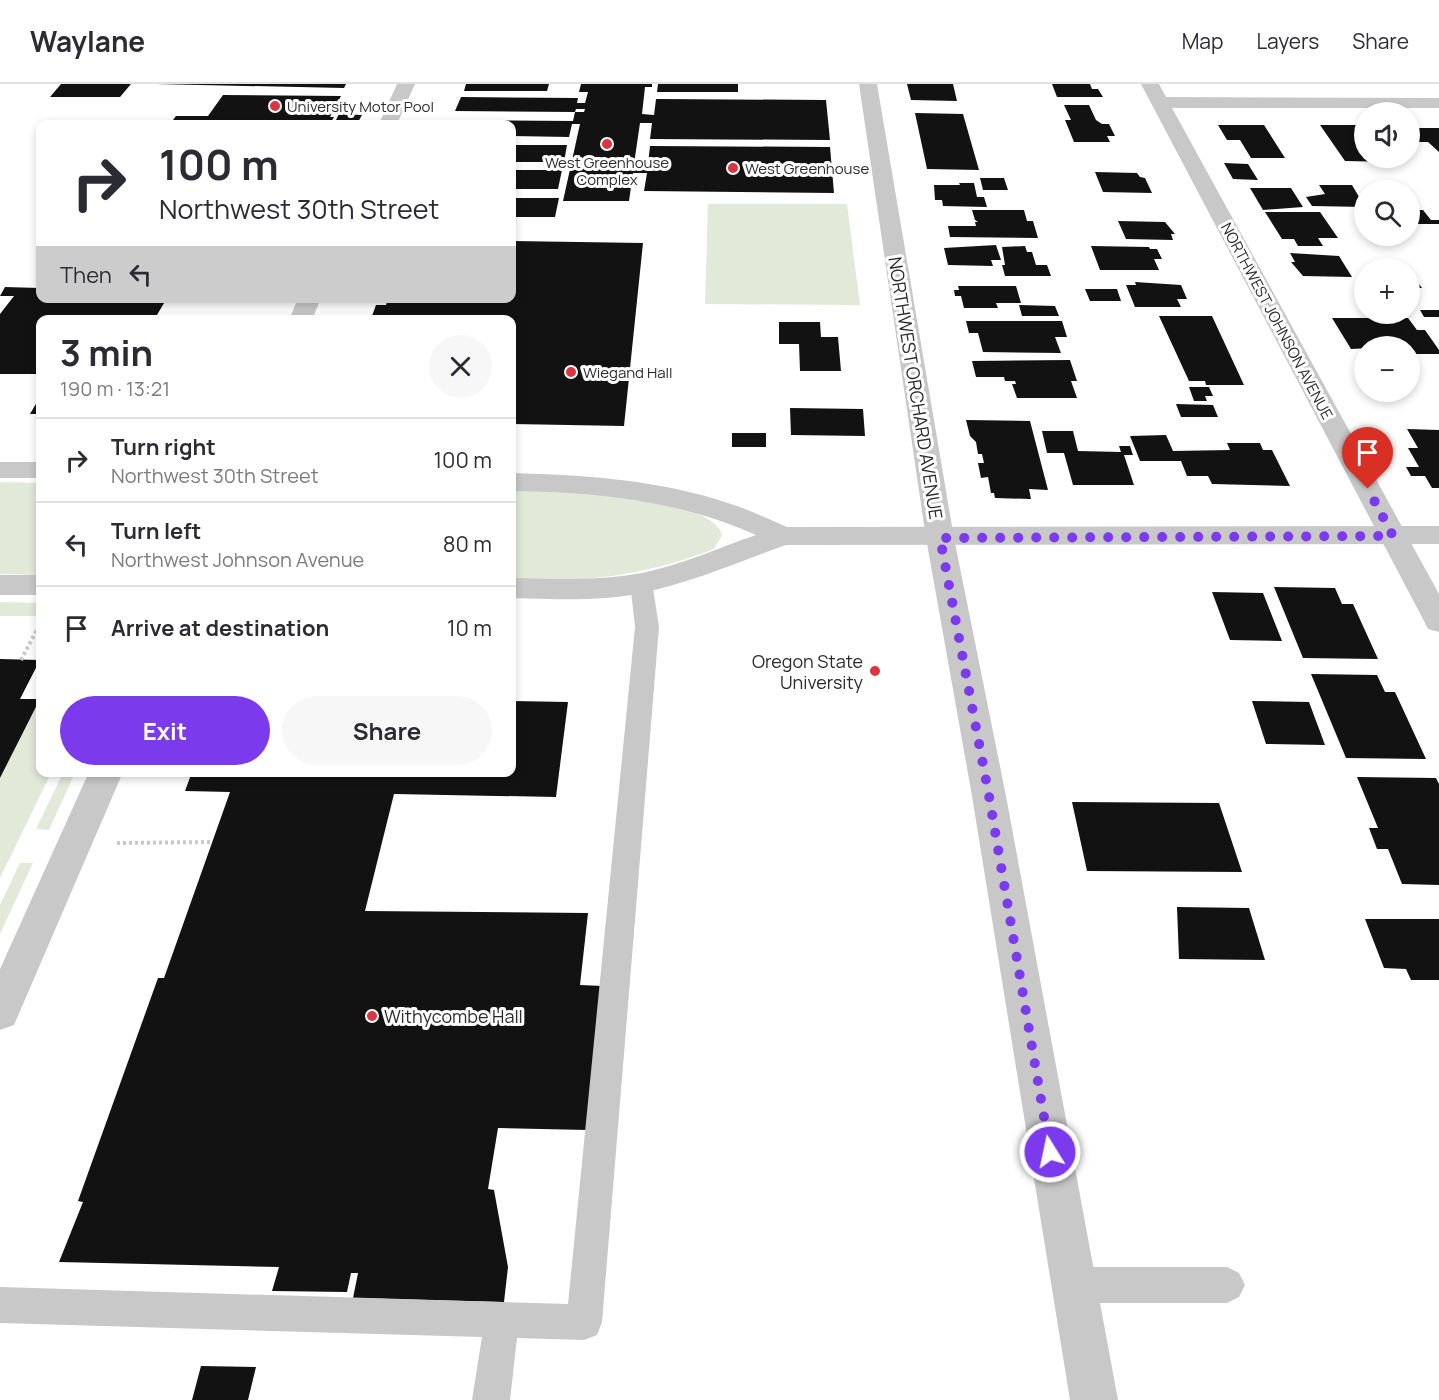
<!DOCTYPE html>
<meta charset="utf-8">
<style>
:root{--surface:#fff;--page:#f7f7f7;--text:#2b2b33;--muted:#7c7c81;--line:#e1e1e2;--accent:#7c3aed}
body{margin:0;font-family:Manrope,sans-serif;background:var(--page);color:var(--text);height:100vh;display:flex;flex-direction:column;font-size:22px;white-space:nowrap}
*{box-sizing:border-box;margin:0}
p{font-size:20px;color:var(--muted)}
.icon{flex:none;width:33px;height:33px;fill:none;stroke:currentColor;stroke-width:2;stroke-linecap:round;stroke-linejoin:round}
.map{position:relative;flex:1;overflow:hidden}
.panel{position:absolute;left:36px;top:231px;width:480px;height:462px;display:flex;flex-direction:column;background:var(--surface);border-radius:12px;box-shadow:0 3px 9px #0003}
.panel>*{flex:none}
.guide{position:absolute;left:36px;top:36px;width:480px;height:183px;border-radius:12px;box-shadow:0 3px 9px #0003;background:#fff;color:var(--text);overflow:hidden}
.tools{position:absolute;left:1354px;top:18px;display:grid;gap:12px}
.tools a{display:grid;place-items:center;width:66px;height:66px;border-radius:50%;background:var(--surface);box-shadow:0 3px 9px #0003;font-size:30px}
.pin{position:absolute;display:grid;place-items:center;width:51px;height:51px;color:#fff;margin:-62px -26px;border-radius:50% 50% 50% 0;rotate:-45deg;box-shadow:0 0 6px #0007}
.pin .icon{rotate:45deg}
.me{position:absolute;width:66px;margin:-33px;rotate:350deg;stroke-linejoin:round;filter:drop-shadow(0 0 4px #0008)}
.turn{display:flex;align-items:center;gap:21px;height:126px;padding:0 24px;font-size:27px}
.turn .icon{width:78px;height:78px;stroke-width:2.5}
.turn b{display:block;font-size:42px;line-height:51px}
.then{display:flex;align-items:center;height:57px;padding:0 24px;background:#0003;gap:12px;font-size:22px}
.round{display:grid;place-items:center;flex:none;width:63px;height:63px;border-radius:32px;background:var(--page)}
.head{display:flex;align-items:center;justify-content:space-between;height:102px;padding:0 24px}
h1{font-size:36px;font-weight:700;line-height:45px}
.primary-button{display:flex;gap:12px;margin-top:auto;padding:12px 24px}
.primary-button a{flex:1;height:69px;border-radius:36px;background:var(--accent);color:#fff;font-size:24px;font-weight:700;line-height:69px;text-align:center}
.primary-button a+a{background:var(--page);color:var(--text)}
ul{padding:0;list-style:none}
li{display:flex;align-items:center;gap:18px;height:84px;padding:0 24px;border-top:2px solid var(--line)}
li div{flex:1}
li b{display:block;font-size:22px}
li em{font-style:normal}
header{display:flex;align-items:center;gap:36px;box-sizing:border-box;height:84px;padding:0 30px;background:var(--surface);border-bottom:2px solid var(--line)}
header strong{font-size:28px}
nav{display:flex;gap:33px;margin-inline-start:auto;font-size:21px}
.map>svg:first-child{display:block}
</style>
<header>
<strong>Waylane</strong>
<nav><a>Map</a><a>Layers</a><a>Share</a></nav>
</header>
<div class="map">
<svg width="1439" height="1316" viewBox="0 0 1439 1316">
<rect width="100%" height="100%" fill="#fff"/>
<!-- green -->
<g fill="#e1e9d9">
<polygon points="708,120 847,120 860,221 705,220"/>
<polygon points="0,398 40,399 40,491 0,490"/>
<path d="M512 404C550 405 710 410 722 451L714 465C645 492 585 498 512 497Z"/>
<polygon points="0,518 40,519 40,532 0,532"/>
<polygon points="37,622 40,622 40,688 51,689 0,794 0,694"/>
<polygon points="63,689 75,689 49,746 36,745"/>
<polygon points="20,779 33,779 0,850 0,821"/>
</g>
<!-- building -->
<g fill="#121212">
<polygon points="61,0 131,0 120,13 50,13"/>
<polygon points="156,0 346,0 344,4"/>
<polygon points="466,0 549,0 547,7 464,7"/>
<polygon points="581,0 652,0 652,3 645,3 642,30 654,31 656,15 826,16 830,56 650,55 652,39 640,39 634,80 648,80 650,62 830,63 834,109 644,107 647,89 633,89 629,117 563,117 580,40 572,40 569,53 512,52 512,40 451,40 453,36 573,37 575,28 584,28 585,25 576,25 575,28 455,27 461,13 578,14 577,19 585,19 588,8 579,8"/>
<polygon points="658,0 738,0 738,8 657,8"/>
<polygon points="907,0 953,0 957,17 911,16"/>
<polygon points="1052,0 1090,0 1092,5 1098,5 1103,13 1057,13"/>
<polygon points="223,11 341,12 330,33 334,33 330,40 170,40 176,32 208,32"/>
<polygon points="1064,21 1089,21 1096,36 1102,40 1109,40 1115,52 1107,52 1110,58 1074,58 1065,36 1071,36"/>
<polygon points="915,29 963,30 979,86 927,85"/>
<polygon points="339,30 362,31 357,40 334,40"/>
<polygon points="1218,41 1264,41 1285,74 1251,74 1240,56 1227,56"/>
<polygon points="1320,41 1365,41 1365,74 1393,74 1396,78 1345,77"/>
<polygon points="1410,44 1439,44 1439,68 1428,58 1411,58"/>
<polygon points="512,61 567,61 564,78 512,78"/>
<polygon points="1224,79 1248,80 1258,96 1233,95"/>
<polygon points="512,86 562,86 558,105 512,105"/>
<polygon points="1095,88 1137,89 1140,93 1145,94 1152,109 1103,108"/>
<polygon points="980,94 1004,94 1008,106 983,106"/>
<polygon points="959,99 974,99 977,113 984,113 987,123 943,122 942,116 935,116 934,101 960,101"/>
<polygon points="1319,101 1352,101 1365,123 1312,122 1306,113 1325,110"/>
<polygon points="1250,104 1291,104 1303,123 1263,126"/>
<polygon points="512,114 559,114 555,133 512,133"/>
<polygon points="972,126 1024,126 1027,137 1033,137 1038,154 950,153 948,142 976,142 975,138 978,138 975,136"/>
<polygon points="1410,126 1423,126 1431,136 1439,136 1439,140 1410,140"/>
<polygon points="1265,128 1320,128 1338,154 1318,154 1323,162 1298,162 1294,155 1282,155"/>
<polygon points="1118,137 1165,138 1175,150 1171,150 1173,156 1126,155"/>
<polygon points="512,157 643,159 624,342 512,340 512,236 380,236 381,232 372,232 376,221 386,221 388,214 512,214"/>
<polygon points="996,161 1001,176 991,176 993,182 948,181 944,164"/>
<polygon points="1025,162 1027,168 1032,168 1036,181 1047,181 1051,192 1005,192 1002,181 1005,181 1002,163"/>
<polygon points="1091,162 1149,163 1150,165 1157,165 1162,175 1154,175 1159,186 1100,186"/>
<polygon points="1290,169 1339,172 1352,193 1303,192 1291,178 1295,178"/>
<polygon points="1410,188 1422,204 1410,204"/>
<polygon points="1135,198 1181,201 1187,215 1177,215 1181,223 1135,223 1126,201 1136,201"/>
<polygon points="958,202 1016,202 1021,219 996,219 998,224 964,224 961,212 955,212 954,206 959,206"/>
<polygon points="5,203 40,204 40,214 167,214 154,236 40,236 40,290 0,290 0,230 14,212 0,212"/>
<polygon points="1085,205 1117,205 1121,217 1090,217"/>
<polygon points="1019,221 1055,222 1059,232 1022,232"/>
<polygon points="1420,226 1439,226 1439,233 1424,233"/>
<polygon points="1159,232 1212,232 1244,301 1206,301 1205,297 1189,297"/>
<polygon points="1332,234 1408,234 1417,246 1425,246 1439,266 1439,270 1416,270 1410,262 1351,265"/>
<polygon points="966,237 1062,237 1067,253 1055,253 1061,269 983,268 978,249 969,249"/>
<polygon points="779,238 820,238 821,253 838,253 841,287 800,287 799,260 779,260"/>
<polygon points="1070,276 1077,297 1071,297 1077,314 1017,314 1012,300 1016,300 1015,297 1005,297 1004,293 976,293 972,277"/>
<polygon points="1189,303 1209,303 1213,312 1205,312 1207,317 1194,317"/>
<polygon points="40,313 40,330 30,330"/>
<polygon points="1176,320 1213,321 1218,333 1181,333"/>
<polygon points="790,324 863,325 865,352 791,351"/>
<polygon points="966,336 1030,337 1048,406 1029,405 1031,415 995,414 994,409 991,409 988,393 981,394 978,379 984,379 982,370 978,370 976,358 970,352"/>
<polygon points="1407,345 1439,346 1439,404 1432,404 1425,392 1411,392 1406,383 1419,383 1408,364 1418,364"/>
<polygon points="1042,347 1073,347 1078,367 1121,368 1119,362 1130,362 1133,371 1124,371 1134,401 1073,401 1064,369 1047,369"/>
<rect x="732" y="349" width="34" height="14"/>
<polygon points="1166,351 1173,367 1230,366 1227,359 1260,359 1263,366 1272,366 1290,402 1212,400 1208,392 1187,392 1181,377 1140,377 1130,352"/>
<polygon points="1274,503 1335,504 1342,520 1353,520 1378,575 1303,574"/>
<polygon points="1212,508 1263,509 1282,557 1230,556"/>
<polygon points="0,575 40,576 20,615 40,615 0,694"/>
<polygon points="1311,590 1377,591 1385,608 1395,608 1426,675 1346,674"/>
<polygon points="512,617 568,618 556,713 394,710 365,827 588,829 580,901 603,902 587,1046 498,1044 488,1105 494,1106 508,1183 504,1218 353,1214 358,1189 351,1189 347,1208 272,1207 279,1183 59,1178 83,1118 78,1117 158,894 164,894 230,708 185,707 192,688 512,688"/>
<polygon points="1252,617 1309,618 1325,661 1266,660"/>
<polygon points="1357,693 1436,694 1439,700 1439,801 1402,800 1388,765 1377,765 1369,744 1378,744"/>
<polygon points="1072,718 1219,719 1242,788 1087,787"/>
<polygon points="1177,823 1249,824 1265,876 1179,875"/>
<polygon points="1365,835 1439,835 1439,896 1411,896 1406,885 1384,884"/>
<polygon points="201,1282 256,1283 248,1316 192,1316"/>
</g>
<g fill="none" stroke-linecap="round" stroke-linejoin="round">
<!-- path -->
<g stroke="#c8c8c8" stroke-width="4" stroke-dasharray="3 3" stroke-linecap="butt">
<polyline points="21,576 40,540"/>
<polyline points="117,759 213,758"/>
</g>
<!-- service -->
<g fill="#c8c8c8" fill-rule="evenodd">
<polygon points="641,490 649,492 652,498 659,543 602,1238 597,1251 584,1256 517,1254 510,1316 472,1316 482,1253 0,1239 0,1203 568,1220 635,543 630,498 633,492"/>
<polygon points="1074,1183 1227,1183 1239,1189 1245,1201 1239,1213 1227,1219 1074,1219 1062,1213 1056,1201 1062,1189"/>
</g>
<!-- minor -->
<g fill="#c8c8c8" fill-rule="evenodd">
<polygon points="397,0 415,0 397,40 379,40"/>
<polygon points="859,0 877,0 954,454 1006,712 1118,1316 1070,1316 972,712 926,454"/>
<polygon points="1141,0 1159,0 1166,13 1439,14 1439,24 1172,24 1439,510 1439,548 1428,545 1424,537"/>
<polygon points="298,214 321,214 312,236 289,236"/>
<polygon points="89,688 123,688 14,941 0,946 0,885"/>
</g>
<!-- tertiary -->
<g fill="#c8c8c8" fill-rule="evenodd">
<rect x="0" y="378" width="40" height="16"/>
<path d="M512 389C586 391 661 396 731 420 750 426 768 435 787 443L1439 442V460L786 461C738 478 691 499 641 509 599 518 555 515 512 514V494C555 495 599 497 642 489 681 481 718 464 756 451 678 416 597 408 512 407Z"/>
<rect x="0" y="491" width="40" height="20"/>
</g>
</g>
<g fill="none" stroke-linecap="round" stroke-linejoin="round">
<!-- route -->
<polyline stroke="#7c3aed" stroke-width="10" stroke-dasharray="0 18" points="1050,1068 989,712 940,454 1393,452 1368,405"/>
</g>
<!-- markers -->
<g fill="#db3541" stroke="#fff" stroke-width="2">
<circle cx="275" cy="22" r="6"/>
<circle cx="607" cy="60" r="6"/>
<circle cx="733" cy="84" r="6"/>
<circle cx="571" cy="288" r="6"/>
<circle cx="875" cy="587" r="6"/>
<circle cx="372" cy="932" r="6"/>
</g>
<g text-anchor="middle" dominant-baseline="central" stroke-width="6" stroke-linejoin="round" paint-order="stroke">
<!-- far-poi labels -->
<g font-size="15" fill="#2b2b2b" stroke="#fff" text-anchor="start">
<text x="287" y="22">University Motor Pool</text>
<text x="607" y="78" text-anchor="middle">West Greenhouse<tspan x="607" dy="17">Complex</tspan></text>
<text x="745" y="84">West Greenhouse</text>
<text x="583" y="288">Wiegand Hall</text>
</g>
<!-- far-street labels -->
<g font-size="15" fill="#2b2b2b" stroke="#fff">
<text transform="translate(1277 237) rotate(62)">NORTHWEST JOHNSON AVENUE</text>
</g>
<!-- street labels -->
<g font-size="18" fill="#2b2b2b" stroke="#fff">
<text transform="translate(916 304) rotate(81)">NORTHWEST ORCHARD AVENUE</text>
</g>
<!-- poi labels -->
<g font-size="18" fill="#2b2b2b" stroke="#fff" text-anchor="end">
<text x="863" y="577">Oregon State<tspan x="863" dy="21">University</tspan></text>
<text x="384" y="932" text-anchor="start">Withycombe Hall</text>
</g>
</g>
</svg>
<div class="tools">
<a><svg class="icon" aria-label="sound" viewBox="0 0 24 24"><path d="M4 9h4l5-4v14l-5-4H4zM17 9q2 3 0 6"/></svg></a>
<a><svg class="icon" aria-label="search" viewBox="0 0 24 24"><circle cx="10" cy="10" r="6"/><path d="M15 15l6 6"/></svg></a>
<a>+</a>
<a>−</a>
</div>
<div class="pin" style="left:1368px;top:405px;background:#d93025"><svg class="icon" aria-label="arrive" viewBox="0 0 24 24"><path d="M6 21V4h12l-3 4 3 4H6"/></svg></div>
<svg class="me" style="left:1050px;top:1068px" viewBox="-20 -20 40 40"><circle r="17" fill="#7c3aed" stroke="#fff" stroke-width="3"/><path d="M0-11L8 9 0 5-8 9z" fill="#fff"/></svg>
<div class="guide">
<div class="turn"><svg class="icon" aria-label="right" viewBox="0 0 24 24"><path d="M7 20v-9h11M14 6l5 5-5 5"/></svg><div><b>100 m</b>Northwest 30th Street</div></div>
<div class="then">Then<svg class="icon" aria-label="left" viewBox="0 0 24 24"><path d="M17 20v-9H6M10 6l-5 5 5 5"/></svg></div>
</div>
<section class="panel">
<div class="head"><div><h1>3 min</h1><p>190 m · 13:21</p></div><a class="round"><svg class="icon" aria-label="close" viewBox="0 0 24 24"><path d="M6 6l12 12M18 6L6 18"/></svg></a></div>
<ul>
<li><svg class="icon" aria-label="right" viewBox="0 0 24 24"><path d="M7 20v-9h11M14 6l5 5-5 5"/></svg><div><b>Turn right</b><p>Northwest 30th Street</p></div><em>100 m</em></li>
<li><svg class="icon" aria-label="left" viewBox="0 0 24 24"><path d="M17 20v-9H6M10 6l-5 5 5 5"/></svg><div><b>Turn left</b><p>Northwest Johnson Avenue</p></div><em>80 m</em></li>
<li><svg class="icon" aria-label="arrive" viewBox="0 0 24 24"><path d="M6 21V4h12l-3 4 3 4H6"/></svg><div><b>Arrive at destination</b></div><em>10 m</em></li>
</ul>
<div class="primary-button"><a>Exit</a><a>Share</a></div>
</section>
</div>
